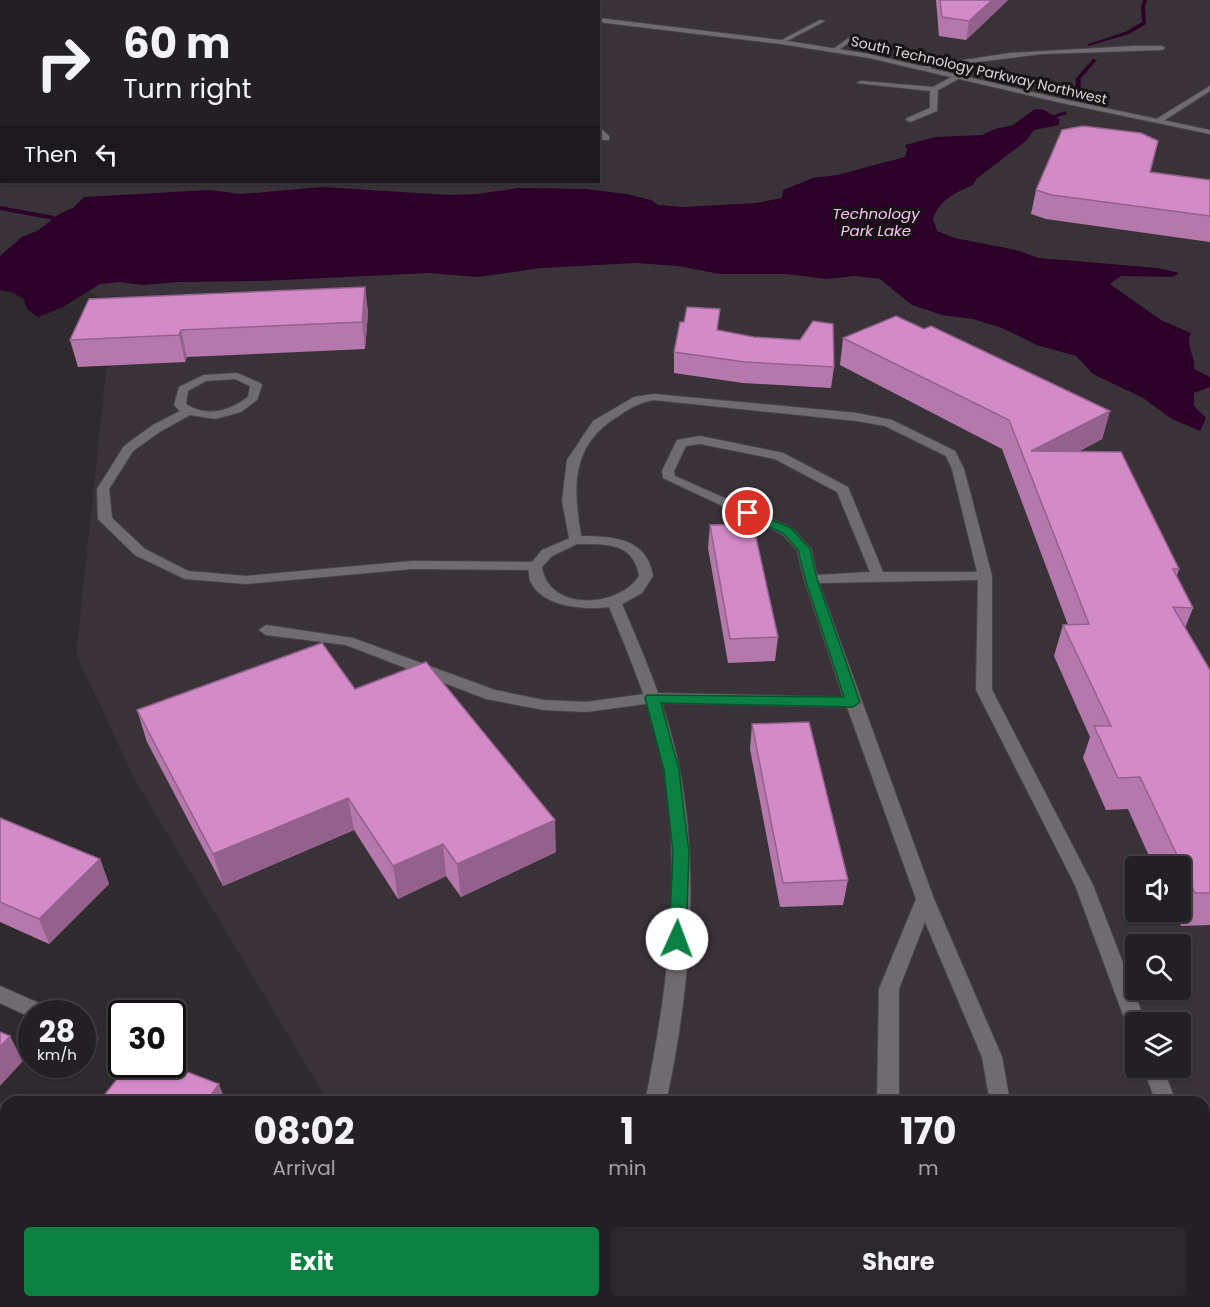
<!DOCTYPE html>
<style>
:root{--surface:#222022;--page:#2a282a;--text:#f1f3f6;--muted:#a2a3a5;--line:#3f3e40;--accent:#0b8043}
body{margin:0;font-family:Poppins,sans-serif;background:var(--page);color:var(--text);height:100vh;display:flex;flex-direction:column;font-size:22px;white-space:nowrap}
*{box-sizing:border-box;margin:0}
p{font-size:20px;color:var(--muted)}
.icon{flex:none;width:33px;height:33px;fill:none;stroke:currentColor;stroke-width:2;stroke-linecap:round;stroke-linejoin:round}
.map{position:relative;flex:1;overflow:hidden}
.side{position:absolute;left:0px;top:1096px;width:1210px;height:212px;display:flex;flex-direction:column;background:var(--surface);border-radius:18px 18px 0 0;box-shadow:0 2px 4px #0004,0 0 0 2px var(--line)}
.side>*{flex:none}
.guide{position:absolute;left:0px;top:0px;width:600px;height:183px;box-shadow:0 2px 4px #0004,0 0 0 2px var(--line);background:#222022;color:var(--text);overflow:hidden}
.tools{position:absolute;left:1125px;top:856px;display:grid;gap:12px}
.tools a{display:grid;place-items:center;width:66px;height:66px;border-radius:6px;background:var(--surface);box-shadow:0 2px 4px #0004,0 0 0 2px var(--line);font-size:30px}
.speed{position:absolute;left:18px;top:1000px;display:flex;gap:12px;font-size:30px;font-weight:700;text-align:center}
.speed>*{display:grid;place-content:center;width:78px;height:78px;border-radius:50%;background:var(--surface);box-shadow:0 2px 4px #0004,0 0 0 2px var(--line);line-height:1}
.speed small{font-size:15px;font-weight:400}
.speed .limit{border:3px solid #111;border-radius:9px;background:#fff;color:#111}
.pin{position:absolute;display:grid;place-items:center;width:51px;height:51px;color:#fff;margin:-26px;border:3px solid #fff;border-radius:50%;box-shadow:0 2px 6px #0007}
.me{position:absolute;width:66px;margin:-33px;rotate:2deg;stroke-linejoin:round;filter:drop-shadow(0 0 4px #0008)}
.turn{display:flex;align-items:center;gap:21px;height:126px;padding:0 24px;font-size:27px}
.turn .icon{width:78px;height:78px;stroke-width:2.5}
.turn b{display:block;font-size:42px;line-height:51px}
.then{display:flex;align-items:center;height:57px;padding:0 24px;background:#0003;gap:12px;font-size:22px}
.eta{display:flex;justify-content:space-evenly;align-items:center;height:102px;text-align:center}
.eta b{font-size:36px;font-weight:700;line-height:42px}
.action{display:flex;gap:12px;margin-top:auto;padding:12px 24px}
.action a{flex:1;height:69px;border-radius:6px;background:var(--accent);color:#fff;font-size:24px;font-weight:700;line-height:69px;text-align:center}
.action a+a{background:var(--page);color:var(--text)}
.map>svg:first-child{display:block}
</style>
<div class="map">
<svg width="1210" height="1307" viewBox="0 0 1210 1307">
<rect width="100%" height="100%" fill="#2e2a2d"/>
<!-- built -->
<path fill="#3a3239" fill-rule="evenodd" d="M0 0H1210V1307H451L448 1302H1204V1102H328L135 780 76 655 114 296 100 297 44 268 0 276ZM2 2H598V182H2ZM1136 867H1180V912H1136ZM1136 945H1180V990H1136ZM1136 1023H1180V1068H1136Z"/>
<!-- water -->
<path fill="#2c0028" d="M1035 109 1044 110 1059 119V125L1034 130 1026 141 976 179 973 185C955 193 939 200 933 219L937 231 955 238 1016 250 1039 258 1158 268 1179 273 1173 277 1121 276 1110 284 1161 320 1191 333C1185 346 1196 356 1194 369L1210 377V387L1194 393V406L1206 418 1200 431 1172 419 1143 398 1093 374 1076 356 1037 345 1002 328 973 319 942 315 912 305 880 279 855 276 826 279 787 274H720L678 266 636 263 541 268 478 277 428 273 262 281 178 282 143 285 120 282 100 284 61 308 38 317 27 309 24 299 11 292 0 290V256L22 237 39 230 59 214 73 208 84 197 209 190 241 194 322 187 449 195 477 194 519 188 585 189 626 194 651 200 658 205 684 207 756 203 782 198 783 190 813 178 837 175 905 157 907 149 905 145 936 137 982 135 995 129 1013 125Z"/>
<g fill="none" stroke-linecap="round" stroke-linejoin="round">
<!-- stream -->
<g fill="#2c0028" fill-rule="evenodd">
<polygon points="1143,0 1147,0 1145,7 1146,24 1129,34 1088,46 1088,44 1125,32 1142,22 1141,7"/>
<polygon points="1093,59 1097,60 1081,78 1080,95 1075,96 1076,78"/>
<polygon points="1065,111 1067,114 1054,118 1051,116"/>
<polygon points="0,206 54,216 57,218 54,220 0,210"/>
</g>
<defs>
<g id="service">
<polygon points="820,20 825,21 783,43 778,42"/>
<polygon points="850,37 855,38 836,52 832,52 832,50"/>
<polygon points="1133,46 1162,46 1165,48 1162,50 1041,54 921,69 917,67 1010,53"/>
<polygon points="955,75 962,77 938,90 937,111 910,122 906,120 907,118 930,108 930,91 857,83 861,81 933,87"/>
<polygon points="1210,86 1210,91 1160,123 1153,121"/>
<polygon points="598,126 609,136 609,140 603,140 598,134"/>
<path d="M237 373 260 383 262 385 257 400 241 412 215 419 190 415 161 431 133 451 109 489 112 518 145 549 188 571 246 576 412 561 535 562 542 566 535 570 412 569 246 584 185 579 135 555 98 519 97 489 124 446 153 425 180 411 174 405 179 387 204 375ZM235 379 250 386 248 397C229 411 208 418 186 404L188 391 206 381Z"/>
<path d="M654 394 857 413 892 420 955 451 964 469 992 576V690L1093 885 1146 1023H1136V1031L1129 1029 1126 1023 1075 885 976 690 978 580 819 583 934 899 1002 1057 1010 1102H990L982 1057 925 922 899 989V1102H877L879 989 916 899 847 707 652 703 586 712 544 710 486 699 346 645 266 635 259 630 266 625 353 638 495 690 544 700 586 702 652 693 843 697 804 579 797 550 782 534 663 478 662 471 677 440 700 436 783 453 848 487 883 572H977L952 469 946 456 885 426 857 421 654 400C639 402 629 409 617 417 569 446 573 492 582 540L575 544 570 543 562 501 567 460 593 421 634 397ZM700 444 775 459 837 492 870 572 817 575 811 549 792 528 675 476 674 471 686 446Z"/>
<polygon points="0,986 50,1008 53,1014 32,1014 32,1018 0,1003"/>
<polygon points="82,1027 95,1033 98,1039 95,1045 88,1048 82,1046"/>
<polygon points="1143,1068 1163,1068 1176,1102 1156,1102"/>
<polygon points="1204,1291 1210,1293 1210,1307 1192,1307 1191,1302 1204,1302"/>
<polygon points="901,1302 953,1302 955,1307 903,1307"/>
<rect x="997" y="1302" width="24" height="5"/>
</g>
<g id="minor">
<polygon points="598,18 781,40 869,54 1062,99 1210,130 1210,134 1062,103 869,58 781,44 598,22"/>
<path d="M575 536C609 536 647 536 653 576L642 593 622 604C642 651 663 699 675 749 702 859 690 993 666 1102H645C667 994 682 881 664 771 654 714 631 660 609 607 585 610 543 608 530 581 529 577 529 571 528 567L542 550ZM577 544C605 544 634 542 639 576 619 608 548 612 542 567L552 556Z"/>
<polygon points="590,1302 614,1302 612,1307 588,1307"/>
</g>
<g id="tertiary">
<polygon points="571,0 570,2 561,2"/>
<rect x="0" y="114" width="2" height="4"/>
</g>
</defs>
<!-- service casing -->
<use href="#service" stroke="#494648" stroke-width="2"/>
<!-- minor casing -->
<use href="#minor" stroke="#494648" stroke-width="2"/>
<!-- tertiary casing -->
<use href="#tertiary" stroke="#494648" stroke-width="2"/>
<!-- service -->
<use href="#service" fill="#6f6b6f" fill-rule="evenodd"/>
<!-- minor -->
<use href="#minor" fill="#6f6b6f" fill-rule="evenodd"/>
<!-- tertiary -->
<use href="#tertiary" fill="#6f6b6f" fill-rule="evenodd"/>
</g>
<!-- wall -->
<g fill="#b578ac">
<polygon points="57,0 161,0 161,2 60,2"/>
<polygon points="178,0 483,0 478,2 178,2"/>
<polygon points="936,0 1008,0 966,40 939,36"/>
<polygon points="1150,172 1210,180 1210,242 1046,219 1031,214 1036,190"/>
<polygon points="365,287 368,313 365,349 187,357 185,362 78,367 70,340"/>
<polygon points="924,329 1110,411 1102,439 1078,452 1179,569 1177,576 1193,608 1185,628 1210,670 1210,925 1181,926 1175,912 1180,912 1180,867 1154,867 1128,809 1106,810 1083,758 1090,737 1054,656 1063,625 1068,625 1002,449 840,365 843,338"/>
<polygon points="718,331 834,367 831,388 743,383 674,373 674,352"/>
<polygon points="710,525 778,637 775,661 728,663 708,548"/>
<polygon points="355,689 556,852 461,897 446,876 398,899 354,830 223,886 147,742 137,710"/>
<polygon points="752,724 848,880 843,905 780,907 750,749"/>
<polygon points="0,818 100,859 109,884 49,944 0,922"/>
</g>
<!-- shaded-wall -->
<g fill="#94618c">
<polygon points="107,0 161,0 161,2 103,2"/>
<polygon points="421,0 483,0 478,2 416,2"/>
<polygon points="992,0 1008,0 966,40 969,21"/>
<polygon points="365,287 368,313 365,349 362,322"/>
<polygon points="181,330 187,357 185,362 179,335"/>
<polygon points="1110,411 1102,439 1031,477 1031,451"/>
<polygon points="348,798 354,830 223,886 213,854"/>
<polygon points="555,820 556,852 461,897 457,864"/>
<polygon points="443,844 446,876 398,899 393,866"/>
<polygon points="100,859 109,884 49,944 39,919"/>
<polygon points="10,1036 23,1061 0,1086 0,1047"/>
<polygon points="219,1084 225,1100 223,1102 206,1102"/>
</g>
<!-- building -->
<g fill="#d38bc8" stroke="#94618c" stroke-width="1.5">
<polygon points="220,0 421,0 416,2 224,2"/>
<polygon points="940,0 992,0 969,21 942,17"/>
<polygon points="1083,126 1141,133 1158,141 1150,172 1210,180 1210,216 1052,195 1036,190 1062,130"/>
<polygon points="365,287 362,322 181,330 179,335 70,340 89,299"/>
<polygon points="687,307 720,309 717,330 754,337 800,340 813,321 833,324 834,367 745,362 674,352 680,322 684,322"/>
<polygon points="896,316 924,329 931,326 1110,411 1031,451 1121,452 1179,569 1173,569 1193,608 1173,607 1210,670 1210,893 1195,893 1140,777 1118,778 1094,726 1111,726 1063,625 1089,624 1009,420 843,338"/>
<polygon points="753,524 778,637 730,639 710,525"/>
<polygon points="322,643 355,689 426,662 555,820 457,864 443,844 393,866 348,798 213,854 137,710"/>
<polygon points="809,722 848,880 783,883 752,724"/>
<polygon points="0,818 100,859 39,919 0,902"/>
<polygon points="0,1032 10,1036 0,1047"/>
<polygon points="128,1065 169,1065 219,1084 206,1102 99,1102"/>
</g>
<!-- route -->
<polygon fill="#0b8043" stroke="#07532c" stroke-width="1.5" points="748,510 791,528 810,549 817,579 860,702 853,707 661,703 679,770 689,852 686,939 683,943 677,945 671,943 669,939 673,852 664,770 645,698 647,695 844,697 805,579 798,550 783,533 743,516 743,511"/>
<g text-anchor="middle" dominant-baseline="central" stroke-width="6" stroke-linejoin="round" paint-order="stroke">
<!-- far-street labels -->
<g font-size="14" fill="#d9d7d9" stroke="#151314">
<text transform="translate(979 70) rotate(13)">South Technology Parkway Northwest</text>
</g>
<!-- far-water labels -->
<g font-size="15" font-style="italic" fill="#fcc3f2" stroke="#151314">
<text x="876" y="213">Technology<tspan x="876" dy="17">Park Lake</tspan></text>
</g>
</g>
</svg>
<div class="tools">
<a><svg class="icon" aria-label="sound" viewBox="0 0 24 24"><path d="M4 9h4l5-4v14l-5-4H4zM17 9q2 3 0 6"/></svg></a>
<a><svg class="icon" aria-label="search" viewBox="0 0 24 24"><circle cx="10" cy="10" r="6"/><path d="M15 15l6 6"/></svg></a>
<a><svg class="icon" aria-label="layers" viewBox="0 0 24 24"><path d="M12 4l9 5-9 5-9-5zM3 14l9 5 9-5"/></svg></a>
</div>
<div class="speed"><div>28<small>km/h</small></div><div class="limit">30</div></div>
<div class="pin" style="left:748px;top:513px;background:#d93025"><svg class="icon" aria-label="arrive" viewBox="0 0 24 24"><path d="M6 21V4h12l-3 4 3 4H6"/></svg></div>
<svg class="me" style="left:677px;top:939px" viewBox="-20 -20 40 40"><circle r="19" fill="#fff"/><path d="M0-13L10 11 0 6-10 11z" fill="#0b8043"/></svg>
<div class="guide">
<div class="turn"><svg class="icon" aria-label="right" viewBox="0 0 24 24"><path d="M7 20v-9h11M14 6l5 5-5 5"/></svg><div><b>60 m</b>Turn right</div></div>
<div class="then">Then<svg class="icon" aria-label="left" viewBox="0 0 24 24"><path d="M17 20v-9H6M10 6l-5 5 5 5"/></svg></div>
</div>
<section class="side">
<div class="eta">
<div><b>08:02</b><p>Arrival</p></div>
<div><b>1</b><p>min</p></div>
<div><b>170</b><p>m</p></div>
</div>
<div class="action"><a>Exit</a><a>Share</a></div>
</section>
</div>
